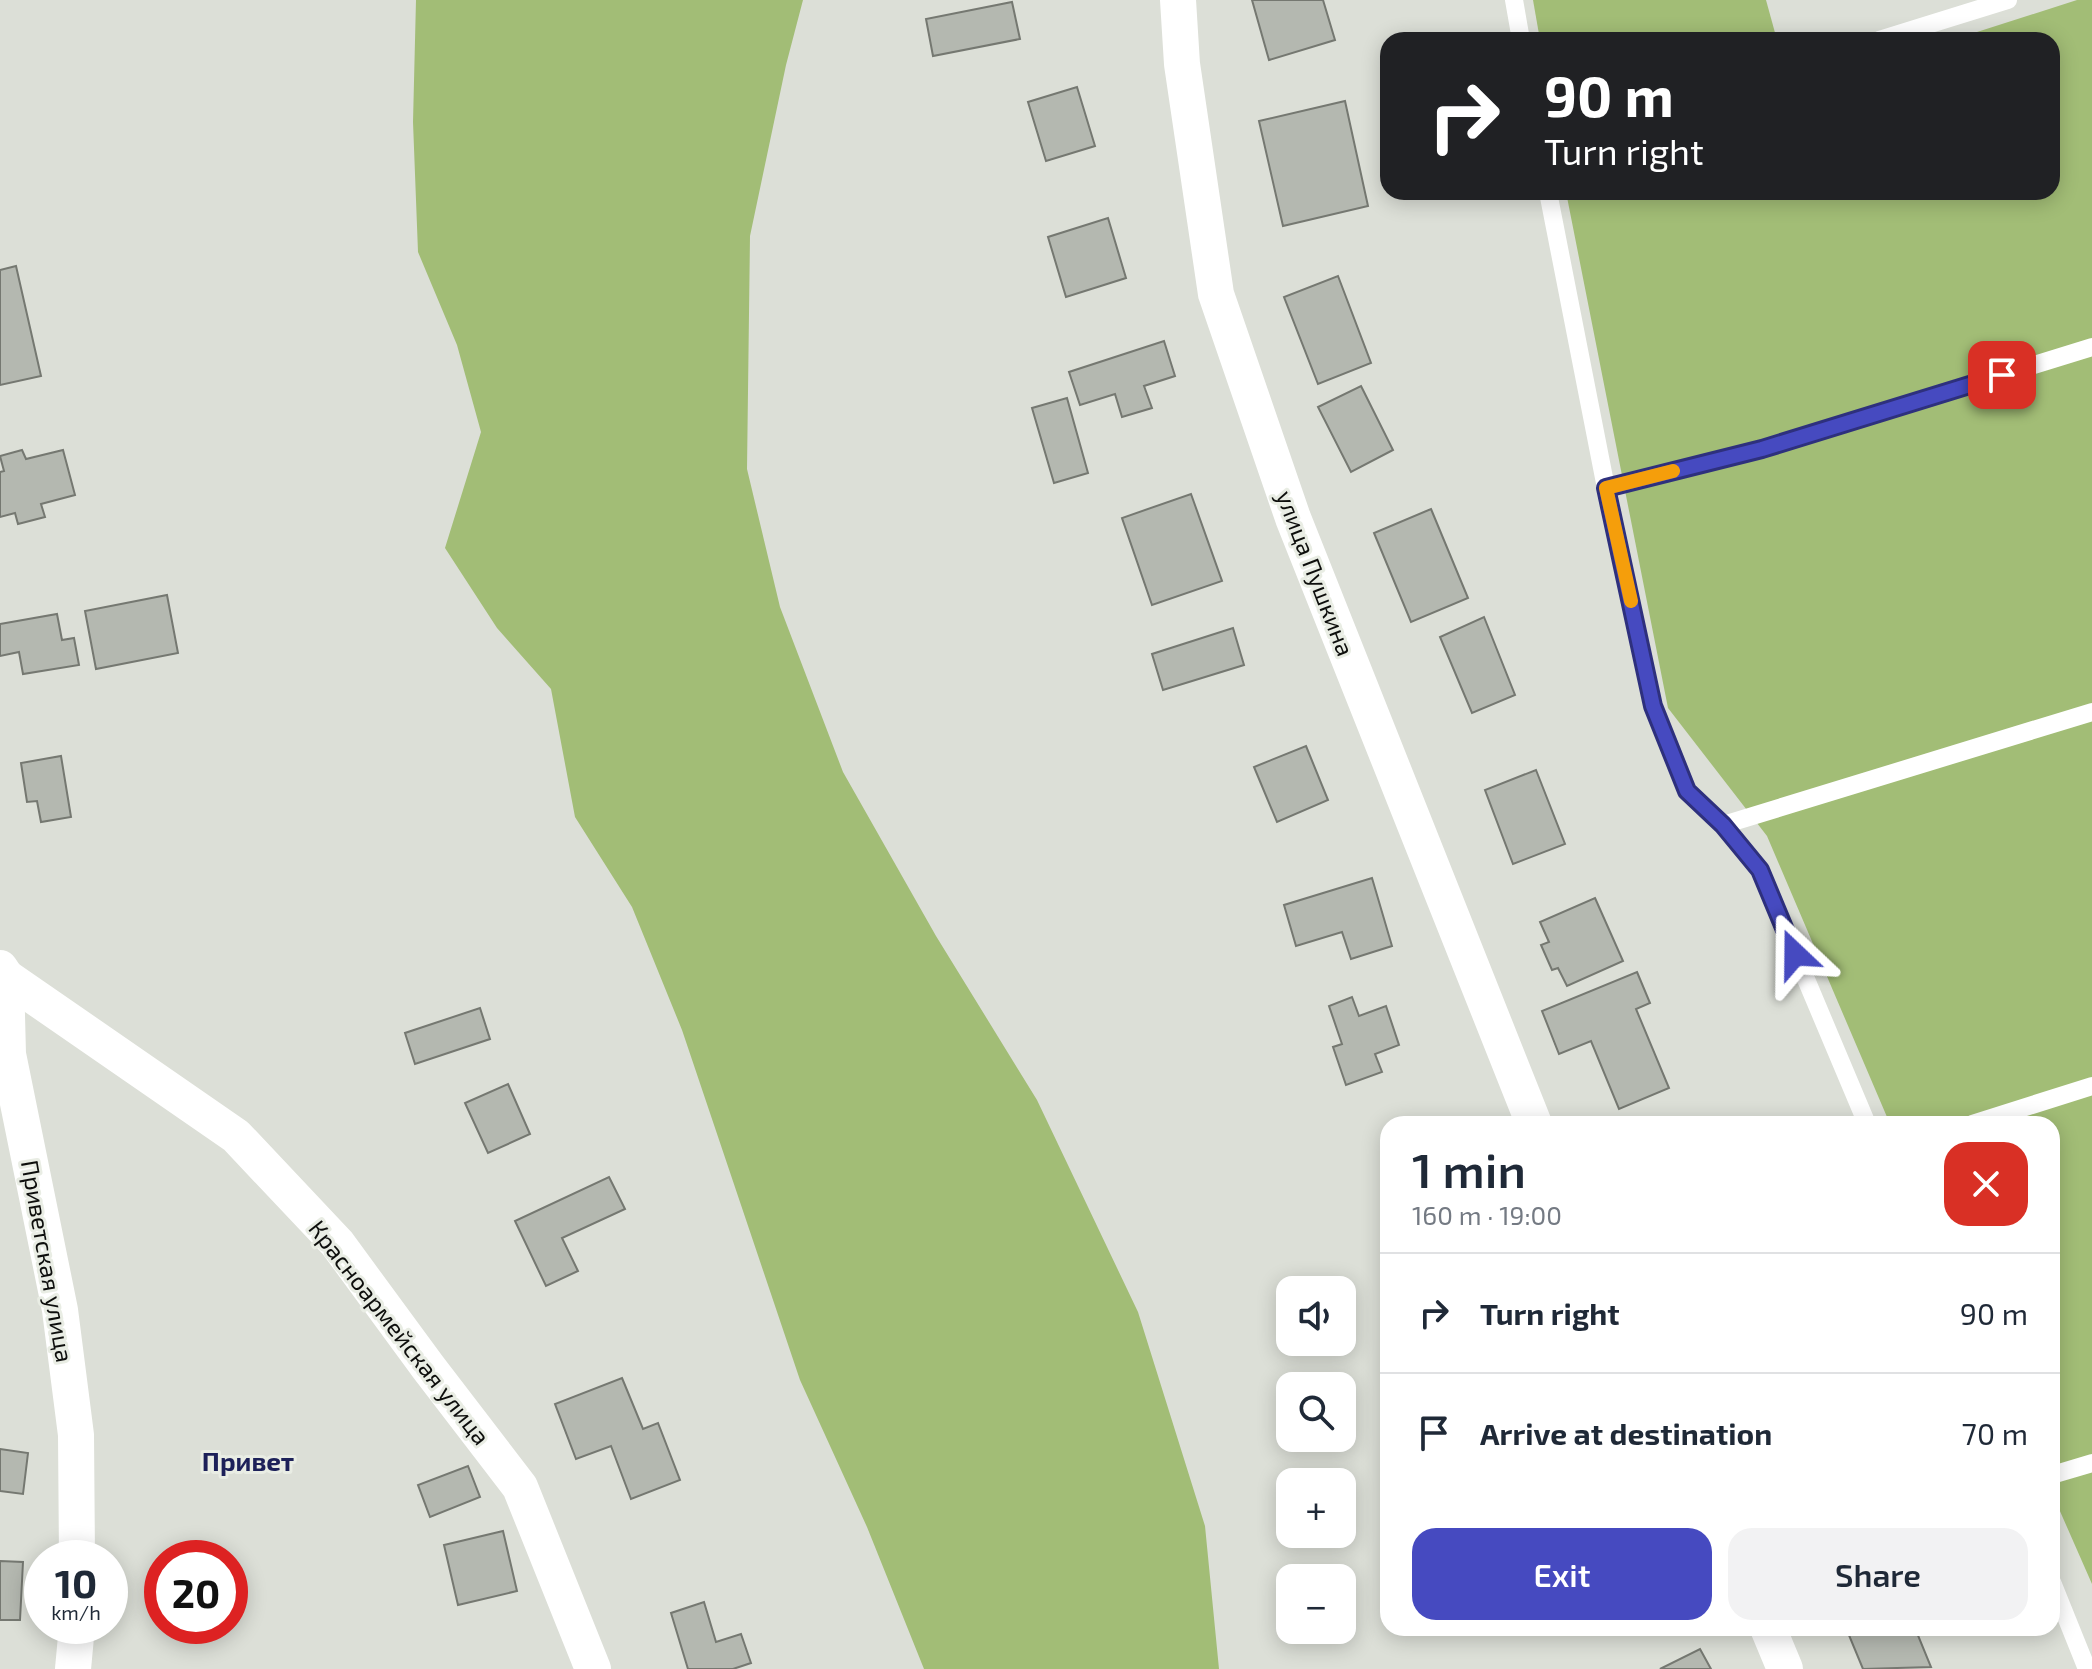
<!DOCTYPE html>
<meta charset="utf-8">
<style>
:root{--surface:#fff;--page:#f2f2f3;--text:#1f2937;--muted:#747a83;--line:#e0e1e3;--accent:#464ac0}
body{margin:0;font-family:"Exo 2",sans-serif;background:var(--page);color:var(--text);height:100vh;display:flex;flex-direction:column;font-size:30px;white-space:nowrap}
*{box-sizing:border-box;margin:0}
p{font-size:26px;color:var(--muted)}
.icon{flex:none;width:44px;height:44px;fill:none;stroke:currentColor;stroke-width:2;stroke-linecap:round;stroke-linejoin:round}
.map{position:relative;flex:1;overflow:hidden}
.drawer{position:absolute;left:1380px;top:1116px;width:680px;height:520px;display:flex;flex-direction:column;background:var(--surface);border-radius:24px;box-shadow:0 4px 20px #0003}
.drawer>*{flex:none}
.top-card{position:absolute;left:1380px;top:32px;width:680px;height:168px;border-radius:24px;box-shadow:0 4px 20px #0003;background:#202124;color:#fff;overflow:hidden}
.tools{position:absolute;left:1276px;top:1276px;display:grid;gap:16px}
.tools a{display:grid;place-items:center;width:80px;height:80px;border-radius:16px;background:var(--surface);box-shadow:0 4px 20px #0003;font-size:40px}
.speed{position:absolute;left:24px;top:1540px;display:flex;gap:16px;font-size:40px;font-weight:700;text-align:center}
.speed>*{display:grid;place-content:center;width:104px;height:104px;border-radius:50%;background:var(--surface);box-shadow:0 4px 20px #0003;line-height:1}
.speed small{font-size:20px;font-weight:400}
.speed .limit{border:12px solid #d22;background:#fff;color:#111}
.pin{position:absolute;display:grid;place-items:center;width:68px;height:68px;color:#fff;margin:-34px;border-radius:16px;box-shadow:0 4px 12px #0006}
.me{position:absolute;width:88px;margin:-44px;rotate:337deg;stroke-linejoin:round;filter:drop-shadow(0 0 6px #0008)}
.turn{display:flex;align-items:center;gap:28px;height:168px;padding:0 32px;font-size:36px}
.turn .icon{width:104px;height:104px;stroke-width:2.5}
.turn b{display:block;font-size:56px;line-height:68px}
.round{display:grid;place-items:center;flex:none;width:84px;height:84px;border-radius:24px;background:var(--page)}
.head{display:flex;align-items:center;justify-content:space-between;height:136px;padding:0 32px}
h1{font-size:48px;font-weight:600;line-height:60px}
.primary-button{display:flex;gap:16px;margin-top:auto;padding:16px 32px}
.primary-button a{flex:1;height:92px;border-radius:24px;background:var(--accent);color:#fff;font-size:32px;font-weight:600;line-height:92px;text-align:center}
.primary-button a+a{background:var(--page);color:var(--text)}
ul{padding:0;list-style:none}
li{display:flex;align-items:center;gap:24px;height:120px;padding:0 32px;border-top:2px solid var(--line)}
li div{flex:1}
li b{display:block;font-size:30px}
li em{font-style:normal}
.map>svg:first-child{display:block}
</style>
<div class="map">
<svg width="2092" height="1669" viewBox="0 0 2092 1669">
<rect width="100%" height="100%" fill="#dcdfd7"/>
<!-- green -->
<g fill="#a2bd76">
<polygon points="416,0 803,0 786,65 750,236 747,469 780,607 843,772 936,936 1037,1100 1138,1312 1205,1526 1219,1669 924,1669 867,1527 800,1380 682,1030 632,907 575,817 551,689 497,628 445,548 481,432 457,345 418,252 413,122"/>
<polygon points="1533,0 1766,0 1777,40 1540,40"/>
<polygon points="2077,0 2092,0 2092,1584 2052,1493 2052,1124 1890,1124 1767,836 1668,708 1566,192 2052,192 2052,40 1952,40"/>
</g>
<!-- building -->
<g fill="#b4b8b0" stroke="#757871" stroke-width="2">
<polygon points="1252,0 1323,0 1335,40 1269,60"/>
<polygon points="1012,2 1020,39 933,56 926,19"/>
<polygon points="1077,87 1095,146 1046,161 1028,102"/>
<polygon points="1345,101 1368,206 1283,226 1259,121"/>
<polygon points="1108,218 1126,278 1066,297 1048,237"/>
<polygon points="16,266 41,376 0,385 0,270"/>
<polygon points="1338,276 1371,363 1318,384 1284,297"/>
<polygon points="1164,341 1175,376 1144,386 1152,408 1122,417 1115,394 1080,405 1069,372"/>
<polygon points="1361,386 1393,450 1351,472 1318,407"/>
<polygon points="1067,398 1088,473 1054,483 1032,408"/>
<polygon points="22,450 26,459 63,450 75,495 41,504 45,517 18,524 15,513 0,517 0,472 4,471 0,456"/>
<polygon points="1191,494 1222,581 1152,605 1122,518"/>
<polygon points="1431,509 1468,598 1411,622 1374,533"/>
<polygon points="167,595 178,653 96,669 85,611"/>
<polygon points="57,614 62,640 74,638 79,665 23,674 19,652 0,656 0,624"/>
<polygon points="1484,617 1515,695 1472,713 1440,637"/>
<polygon points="1233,628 1244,665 1163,690 1152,654"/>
<polygon points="1306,746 1328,800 1277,822 1254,767"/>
<polygon points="61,756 71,817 41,822 37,801 27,802 21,763"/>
<polygon points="1536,770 1565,844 1513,864 1485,790"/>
<polygon points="1372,878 1392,946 1351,959 1342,932 1296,946 1284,905"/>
<polygon points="1595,898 1623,961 1567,986 1558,968 1552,970 1541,945 1549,942 1540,922"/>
<polygon points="1637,972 1650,1003 1636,1009 1669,1088 1619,1109 1591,1041 1559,1054 1542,1011"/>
<polygon points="1352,997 1359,1016 1386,1006 1399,1045 1375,1054 1382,1072 1346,1085 1333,1047 1342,1044 1329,1006"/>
<polygon points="480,1008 490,1039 415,1064 405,1033"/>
<polygon points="508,1084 530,1134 488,1153 465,1103"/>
<polygon points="609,1177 625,1209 562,1238 578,1271 546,1286 515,1221"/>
<polygon points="622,1378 643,1429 658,1423 680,1480 631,1499 611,1446 576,1459 555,1404"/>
<polygon points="0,1449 28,1453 23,1494 0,1491"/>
<polygon points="468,1466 480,1497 430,1517 418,1485"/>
<polygon points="503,1531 517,1591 458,1605 444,1545"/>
<polygon points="0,1561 23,1562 20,1620 0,1620"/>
<polygon points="704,1602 716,1642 741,1634 751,1663 733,1669 688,1669 671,1613"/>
<polygon points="1846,1628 1915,1628 1931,1667 1863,1669"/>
<polygon points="1700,1649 1711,1669 1660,1669"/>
</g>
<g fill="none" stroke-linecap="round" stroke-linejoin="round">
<!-- service -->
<g stroke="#fff" stroke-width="18">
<polyline points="1514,0 1521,40"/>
<polyline points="1879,40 2008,0"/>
<polyline points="1548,192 1606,488 1653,706 1687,791 1723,825 1760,870 1867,1124"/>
<polyline points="1606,488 1762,449 2092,347"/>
<polyline points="1723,825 2092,712"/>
<polyline points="1972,1124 2092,1086"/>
<polyline points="2052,1475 2092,1463"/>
<polyline points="2052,1582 2087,1669"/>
</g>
<!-- minor -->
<g stroke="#fff" stroke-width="36">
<polyline points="1178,0 1182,64 1216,294 1293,518 1534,1124"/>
<polyline points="0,968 6,977 8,1054 60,1310 76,1435 77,1558"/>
<polyline points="6,977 236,1136 337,1243 428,1367 520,1487 593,1669"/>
<polyline points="1768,1628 1785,1669"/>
<polyline points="73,1669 77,1626"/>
</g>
</g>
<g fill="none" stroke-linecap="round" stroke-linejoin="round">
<defs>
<polyline id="route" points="1795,954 1760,870 1723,825 1687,791 1653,706 1606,488 1762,449 2002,375"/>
</defs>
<!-- route casing -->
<use href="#route" stroke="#2e307d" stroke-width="20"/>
<!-- route -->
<use href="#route" stroke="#464ac0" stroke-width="14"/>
<!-- slow -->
<polyline stroke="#f59e0b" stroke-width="14" points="1631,601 1606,488 1673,471"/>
</g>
<g text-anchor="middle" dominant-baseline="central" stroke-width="6" stroke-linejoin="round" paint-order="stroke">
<!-- street labels -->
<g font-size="24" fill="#0d0e0c" stroke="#e9ede4">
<text transform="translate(1316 573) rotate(69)">улица Пушкина</text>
<text transform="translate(48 1261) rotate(80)">Приветская улица</text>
<text transform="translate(400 1332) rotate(52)">Красноармейская улица</text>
</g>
<!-- neighbourhood labels -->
<g font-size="26" font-weight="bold" fill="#1d2159" stroke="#e9ede4">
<text x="248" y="1460">Привет</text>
</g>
</g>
</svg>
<div class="tools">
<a><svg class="icon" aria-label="sound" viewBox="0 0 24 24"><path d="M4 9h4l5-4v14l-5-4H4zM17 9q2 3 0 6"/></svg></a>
<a><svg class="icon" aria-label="search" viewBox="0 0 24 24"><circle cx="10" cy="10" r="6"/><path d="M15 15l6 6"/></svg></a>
<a>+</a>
<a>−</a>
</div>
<div class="speed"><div>10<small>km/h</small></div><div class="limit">20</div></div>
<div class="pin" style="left:2002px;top:375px;background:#d93025"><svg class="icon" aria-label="arrive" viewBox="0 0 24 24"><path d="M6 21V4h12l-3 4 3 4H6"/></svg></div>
<svg class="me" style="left:1795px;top:954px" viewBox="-20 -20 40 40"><path d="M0-17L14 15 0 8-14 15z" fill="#464ac0" stroke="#fff" stroke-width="4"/></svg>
<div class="top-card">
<div class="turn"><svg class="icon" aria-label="right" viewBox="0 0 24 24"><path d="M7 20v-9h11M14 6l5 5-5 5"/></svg><div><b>90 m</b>Turn right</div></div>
</div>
<section class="drawer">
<div class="head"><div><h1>1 min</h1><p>160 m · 19:00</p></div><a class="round" style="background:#d93025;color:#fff"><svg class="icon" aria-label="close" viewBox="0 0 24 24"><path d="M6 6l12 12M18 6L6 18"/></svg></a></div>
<ul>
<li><svg class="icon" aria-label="right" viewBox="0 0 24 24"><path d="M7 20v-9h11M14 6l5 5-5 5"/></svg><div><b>Turn right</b></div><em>90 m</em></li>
<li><svg class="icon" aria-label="arrive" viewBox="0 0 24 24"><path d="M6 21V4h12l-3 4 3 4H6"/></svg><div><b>Arrive at destination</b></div><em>70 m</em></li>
</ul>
<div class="primary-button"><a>Exit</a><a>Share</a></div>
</section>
</div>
